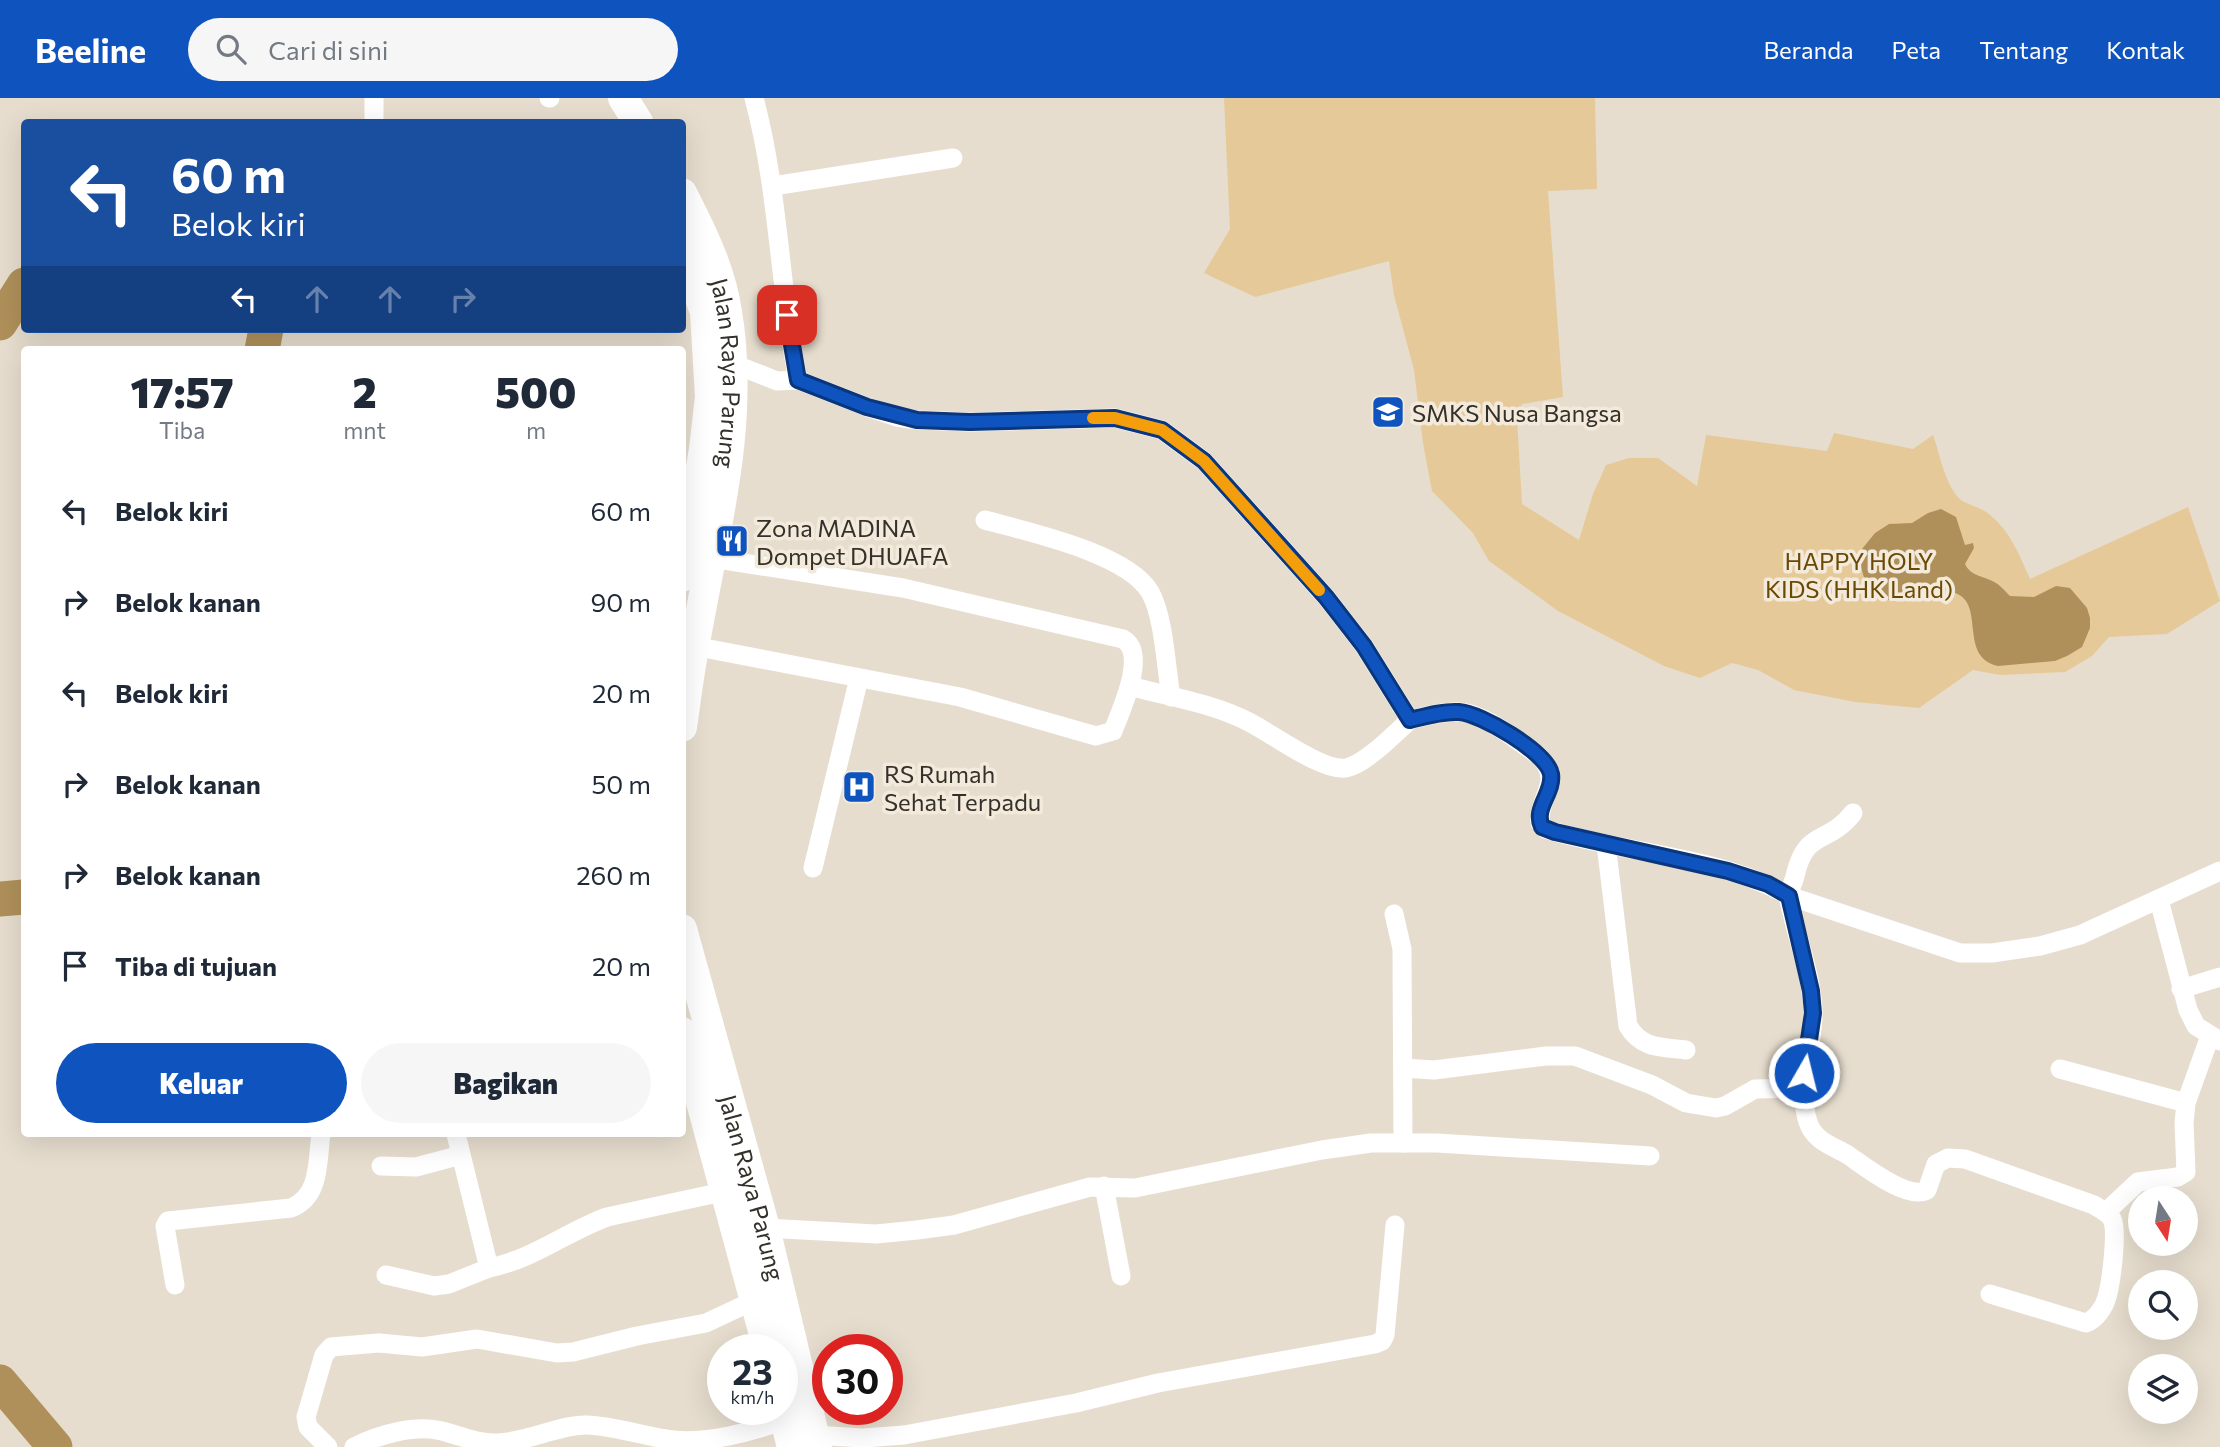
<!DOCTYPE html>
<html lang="id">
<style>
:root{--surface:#fff;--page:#f6f6f7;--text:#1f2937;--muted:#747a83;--accent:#0e53be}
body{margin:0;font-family:Commissioner,sans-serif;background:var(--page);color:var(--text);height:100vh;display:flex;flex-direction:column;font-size:26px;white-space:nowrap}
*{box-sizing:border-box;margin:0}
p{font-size:23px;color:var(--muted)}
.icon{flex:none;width:38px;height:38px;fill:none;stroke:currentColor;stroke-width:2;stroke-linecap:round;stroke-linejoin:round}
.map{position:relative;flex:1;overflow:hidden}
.details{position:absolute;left:21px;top:248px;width:665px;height:791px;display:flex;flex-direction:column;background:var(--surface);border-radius:7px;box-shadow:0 7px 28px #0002}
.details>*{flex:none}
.hud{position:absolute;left:21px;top:21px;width:665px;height:214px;border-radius:7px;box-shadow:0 7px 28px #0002;background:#1a4fa0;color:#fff;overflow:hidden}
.needle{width:46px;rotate:168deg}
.tools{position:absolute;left:2128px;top:1088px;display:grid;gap:14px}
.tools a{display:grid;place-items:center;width:70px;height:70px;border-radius:50%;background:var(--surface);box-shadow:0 7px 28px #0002;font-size:35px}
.speed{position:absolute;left:707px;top:1236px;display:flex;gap:14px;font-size:35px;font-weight:700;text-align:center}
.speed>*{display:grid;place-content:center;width:91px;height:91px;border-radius:50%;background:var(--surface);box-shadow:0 7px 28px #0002;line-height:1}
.speed small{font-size:18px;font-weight:400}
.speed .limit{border:10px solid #d22;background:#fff;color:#111}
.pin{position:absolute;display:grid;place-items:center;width:60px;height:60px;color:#fff;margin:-30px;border-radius:14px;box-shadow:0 4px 10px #0006}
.me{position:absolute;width:77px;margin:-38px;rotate:8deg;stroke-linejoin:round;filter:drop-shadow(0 0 5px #0008)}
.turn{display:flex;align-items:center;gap:24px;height:147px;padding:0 35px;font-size:32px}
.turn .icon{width:91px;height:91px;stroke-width:2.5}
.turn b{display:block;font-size:49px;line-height:60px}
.lanes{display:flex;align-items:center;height:66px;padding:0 35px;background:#0003;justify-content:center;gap:35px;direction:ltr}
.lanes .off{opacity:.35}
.eta{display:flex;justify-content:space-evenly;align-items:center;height:119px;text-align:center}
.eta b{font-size:42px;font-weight:800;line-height:49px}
.button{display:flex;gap:14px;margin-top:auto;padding:14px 35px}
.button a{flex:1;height:80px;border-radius:42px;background:var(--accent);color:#fff;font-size:28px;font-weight:800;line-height:80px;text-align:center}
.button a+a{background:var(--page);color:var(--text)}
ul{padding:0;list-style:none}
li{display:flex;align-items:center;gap:21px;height:91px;padding:0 35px}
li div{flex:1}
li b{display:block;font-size:26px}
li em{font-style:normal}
header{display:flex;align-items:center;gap:42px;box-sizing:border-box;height:98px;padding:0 35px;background:var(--accent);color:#fff}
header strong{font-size:33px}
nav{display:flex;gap:38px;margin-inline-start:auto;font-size:24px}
.search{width:490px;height:63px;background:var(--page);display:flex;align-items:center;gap:18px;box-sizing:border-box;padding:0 24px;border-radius:38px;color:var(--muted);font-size:26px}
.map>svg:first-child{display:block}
</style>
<header>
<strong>Beeline</strong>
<div class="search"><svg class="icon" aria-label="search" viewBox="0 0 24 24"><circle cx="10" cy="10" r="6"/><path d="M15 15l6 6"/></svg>Cari di sini</div>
<nav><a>Beranda</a><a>Peta</a><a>Tentang</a><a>Kontak</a></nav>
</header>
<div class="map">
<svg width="2220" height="1349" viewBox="0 0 2220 1349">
<rect width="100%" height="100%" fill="#e6ddce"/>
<!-- green -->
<path fill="#e6c999" d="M1224 0H1595L1597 91 1548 93 1563 299 1522 306 1517 320 1522 406 1579 442 1593 396 1606 367 1629 360H1658L1697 388 1706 337 1827 353 1834 335 1913 351 1933 337C1940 356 1945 388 1961 402 1968 407 1979 409 1986 414 2009 430 2019 456 2030 481L2188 409 2220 503 2167 536 2109 539 2092 558 2065 574 2000 577 1973 572 1919 610 1855 604 1794 592 1758 572 1732 565 1700 580 1664 568 1558 513 1489 463 1473 435 1432 393 1423 345 1414 272 1394 197 1389 163 1255 199 1204 175 1230 131Z"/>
<!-- water -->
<path fill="#af905a" d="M1941 411 1956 419 1965 447 1973 445 1974 450 1965 466C1971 479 1985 478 1996 485 2001 488 2006 494 2010 498L2034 499 2056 488 2070 490 2087 510 2090 520V530L2082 549 2067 558 2055 563 1998 568C1954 558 1992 496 1945 493L1946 499H1918L1893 504 1876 496 1866 487 1860 465 1862 451 1875 435 1889 426 1912 425 1928 415Z"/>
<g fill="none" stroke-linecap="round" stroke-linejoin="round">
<!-- river -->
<g stroke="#af905a" stroke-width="35">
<polyline points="0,225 24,187"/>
<polyline points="262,252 266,231"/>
<polyline points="0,801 24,799"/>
<polyline points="0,1284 55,1349"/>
</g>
<!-- minor -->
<g stroke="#fff" stroke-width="19">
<polyline points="549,0 550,0"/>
<path d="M754 0C779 93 779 188 798 282"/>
<polyline points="374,24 374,0"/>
<polyline points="773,88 953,60"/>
<path d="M734 266 777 283 798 282 867 309 897 319 917 322 970 324 1115 320 1162 332 1204 363 1326 499 1364 548 1410 622C1426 618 1443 613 1459 614 1484 615 1518 643 1539 658 1564 684 1538 697 1540 725L1545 731C1622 755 1720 758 1789 798L1960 855H1992L2040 848 2080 837 2220 773"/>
<path d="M985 422C1028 434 1127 455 1150 494 1164 518 1166 570 1171 599"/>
<path d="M683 546 960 599 1096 638 1113 633C1121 612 1148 555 1123 541L903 490 711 460"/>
<path d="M1130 588C1169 599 1212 605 1249 624 1271 635 1323 674 1346 670 1366 666 1395 635 1410 622"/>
<path d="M1853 715C1827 748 1806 730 1795 778 1794 784 1789 792 1789 798 1788 804 1792 813 1793 819 1800 850 1812 881 1813 913 1814 950 1796 986 1808 1024 1814 1043 1833 1048 1848 1057 1864 1068 1908 1103 1927 1092L1936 1066 1948 1060 1965 1061 2094 1107C2100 1111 2108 1114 2112 1121 2118 1133 2111 1185 2107 1199 2104 1210 2096 1221 2086 1225L1990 1196"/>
<path d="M1606 746 1628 928C1642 951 1661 949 1686 952"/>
<polyline points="813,770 859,580"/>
<polyline points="2159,802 2188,912 2196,928 2220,943"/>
<polyline points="1394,816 1402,851 1403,1045"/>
<polyline points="2181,891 2220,879"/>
<polyline points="1403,970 1434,972 1546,958 1575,958 1652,987 1686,1005 1716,1010 1725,1008 1755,991 1804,990"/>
<polyline points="2060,971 2186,1005"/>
<path d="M456 1036 489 1170C536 1160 564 1135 607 1119L727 1093"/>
<polyline points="381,1068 416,1069 461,1057"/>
<polyline points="1104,1088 1121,1178"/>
<polyline points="2106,1114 2138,1084 2178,1079 2186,1074 2184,1025 2186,1005 2210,938"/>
<polyline points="765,1130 876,1136 917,1132 954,1127 1090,1089 1135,1090 1322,1052 1371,1045 1437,1045 1650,1058"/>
<polyline points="386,1177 434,1188 449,1186 489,1170"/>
<path d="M175 1187 165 1128 168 1123 291 1110C321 1098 317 1063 321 1036"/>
<polyline points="814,1337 863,1340 904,1337 1076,1305 1158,1285 1375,1246 1382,1243 1385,1237 1395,1127"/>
<polyline points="328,1349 308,1329 306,1319 324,1257 331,1249 379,1245 422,1249 477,1241 557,1255 573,1254 637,1238 706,1225 755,1202"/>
<path d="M354 1349C378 1337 415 1326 442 1333 461 1338 478 1346 498 1345 527 1344 562 1326 587 1327 614 1328 639 1337 666 1341 701 1347 752 1335 785 1321"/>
</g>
<!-- highway -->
<g stroke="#fff" stroke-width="30">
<polyline points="623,0 638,24"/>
<path id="s1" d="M682 95C701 132 721 172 727 214 746 327 713 439 694 550 689 576 686 602 682 629"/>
<polyline points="682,152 705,214 710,299 704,351 682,479"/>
<path id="s2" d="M682 831 765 1130 817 1349"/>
<polyline points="682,934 768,1251"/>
<polyline points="782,1310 792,1349"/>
</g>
</g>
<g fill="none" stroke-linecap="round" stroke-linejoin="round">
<defs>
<path id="route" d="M787 217 798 282 867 309 917 322 970 324 1115 320 1162 332 1204 363 1326 499 1364 548 1410 622C1426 618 1443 613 1459 614 1480 615 1547 654 1551 676 1554 695 1533 710 1542 729L1555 734 1728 773 1768 786 1789 798 1811 893 1813 915 1804 975"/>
</defs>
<!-- route casing -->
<use href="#route" stroke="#09367c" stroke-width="18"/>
<!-- route -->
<use href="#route" stroke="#0e53be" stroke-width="12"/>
<!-- slow -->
<polyline stroke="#f59e0b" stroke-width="12" points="1093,320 1115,320 1162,332 1204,363 1319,492"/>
</g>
<!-- icons -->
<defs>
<symbol id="school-square" viewBox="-11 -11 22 22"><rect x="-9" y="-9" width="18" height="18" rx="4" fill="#0e53be" stroke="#f3eadb"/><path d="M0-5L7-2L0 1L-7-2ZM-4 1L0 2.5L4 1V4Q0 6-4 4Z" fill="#fff"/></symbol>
<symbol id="restaurant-square" viewBox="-11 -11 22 22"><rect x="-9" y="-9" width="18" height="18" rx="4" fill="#0e53be" stroke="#f3eadb"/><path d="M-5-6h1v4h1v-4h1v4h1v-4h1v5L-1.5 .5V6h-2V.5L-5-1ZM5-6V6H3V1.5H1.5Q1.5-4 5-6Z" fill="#fff"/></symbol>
<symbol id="hospital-square" viewBox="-11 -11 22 22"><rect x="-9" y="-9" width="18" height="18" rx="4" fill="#0e53be" stroke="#f3eadb"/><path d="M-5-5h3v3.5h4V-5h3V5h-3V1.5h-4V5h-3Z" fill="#fff"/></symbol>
</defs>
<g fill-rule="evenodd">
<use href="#school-square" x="1369" y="295" width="38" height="38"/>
<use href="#restaurant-square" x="713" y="424" width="38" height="38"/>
<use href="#hospital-square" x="840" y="670" width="38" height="38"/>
</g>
<g text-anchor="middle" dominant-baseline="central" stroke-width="7" stroke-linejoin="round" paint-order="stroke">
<!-- street labels -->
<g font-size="24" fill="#34312b" stroke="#f3eadb">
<text stroke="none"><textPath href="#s1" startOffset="189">Jalan Raya Parung</textPath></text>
<text stroke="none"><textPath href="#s2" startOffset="268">Jalan Raya Parung</textPath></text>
</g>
<!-- poi labels -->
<g font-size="24" fill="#34312b" stroke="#f3eadb" text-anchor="start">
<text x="1412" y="314">SMKS Nusa Bangsa</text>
<text x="756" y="429">Zona MADINA<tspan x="756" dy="28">Dompet DHUAFA</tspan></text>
<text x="884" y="675">RS Rumah<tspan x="884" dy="28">Sehat Terpadu</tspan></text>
</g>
<!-- park labels -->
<g font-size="24" fill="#6a4a03" stroke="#f3eadb">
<text x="1859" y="462">HAPPY HOLY<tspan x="1859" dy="28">KIDS (HHK Land)</tspan></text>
</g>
</g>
</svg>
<div class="tools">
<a><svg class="needle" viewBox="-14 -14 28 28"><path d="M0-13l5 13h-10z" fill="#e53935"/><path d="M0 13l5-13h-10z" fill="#747a83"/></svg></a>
<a><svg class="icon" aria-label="search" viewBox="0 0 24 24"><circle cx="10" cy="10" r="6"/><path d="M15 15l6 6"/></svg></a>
<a><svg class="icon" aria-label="layers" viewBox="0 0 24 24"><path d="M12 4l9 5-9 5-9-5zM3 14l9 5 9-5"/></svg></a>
</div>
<div class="speed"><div>23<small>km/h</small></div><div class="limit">30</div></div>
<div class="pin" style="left:787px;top:217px;background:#d93025"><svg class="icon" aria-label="arrive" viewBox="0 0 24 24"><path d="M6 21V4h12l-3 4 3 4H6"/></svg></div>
<svg class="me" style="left:1804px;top:975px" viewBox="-20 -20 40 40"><circle r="17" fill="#0e53be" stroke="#fff" stroke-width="3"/><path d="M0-11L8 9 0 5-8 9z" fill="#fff"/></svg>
<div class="hud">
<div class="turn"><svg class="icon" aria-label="left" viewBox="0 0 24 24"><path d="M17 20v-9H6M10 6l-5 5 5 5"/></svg><div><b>60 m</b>Belok kiri</div></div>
<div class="lanes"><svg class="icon" aria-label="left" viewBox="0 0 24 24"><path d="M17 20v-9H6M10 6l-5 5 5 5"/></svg><svg class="icon off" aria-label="ahead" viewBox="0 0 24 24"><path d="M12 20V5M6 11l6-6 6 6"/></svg><svg class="icon off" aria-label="ahead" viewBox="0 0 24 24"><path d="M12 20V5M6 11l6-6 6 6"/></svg><svg class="icon off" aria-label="right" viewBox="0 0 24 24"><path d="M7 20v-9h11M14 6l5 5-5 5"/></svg></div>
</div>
<section class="details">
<div class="eta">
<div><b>17:57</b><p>Tiba</p></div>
<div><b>2</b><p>mnt</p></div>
<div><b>500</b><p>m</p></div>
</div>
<ul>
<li><svg class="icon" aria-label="left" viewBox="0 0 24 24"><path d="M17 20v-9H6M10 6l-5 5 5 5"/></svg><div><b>Belok kiri</b></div><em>60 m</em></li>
<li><svg class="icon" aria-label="right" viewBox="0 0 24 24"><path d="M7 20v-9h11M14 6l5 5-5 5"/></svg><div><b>Belok kanan</b></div><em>90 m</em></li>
<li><svg class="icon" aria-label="left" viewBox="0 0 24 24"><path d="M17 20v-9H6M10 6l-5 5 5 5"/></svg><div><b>Belok kiri</b></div><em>20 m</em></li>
<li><svg class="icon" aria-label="right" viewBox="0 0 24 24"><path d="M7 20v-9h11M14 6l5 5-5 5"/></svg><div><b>Belok kanan</b></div><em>50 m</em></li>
<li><svg class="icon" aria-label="right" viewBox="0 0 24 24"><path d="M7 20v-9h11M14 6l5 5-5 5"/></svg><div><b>Belok kanan</b></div><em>260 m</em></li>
<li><svg class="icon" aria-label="arrive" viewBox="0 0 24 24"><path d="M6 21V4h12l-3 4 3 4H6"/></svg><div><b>Tiba di tujuan</b></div><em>20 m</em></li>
</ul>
<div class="button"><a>Keluar</a><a>Bagikan</a></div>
</section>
</div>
